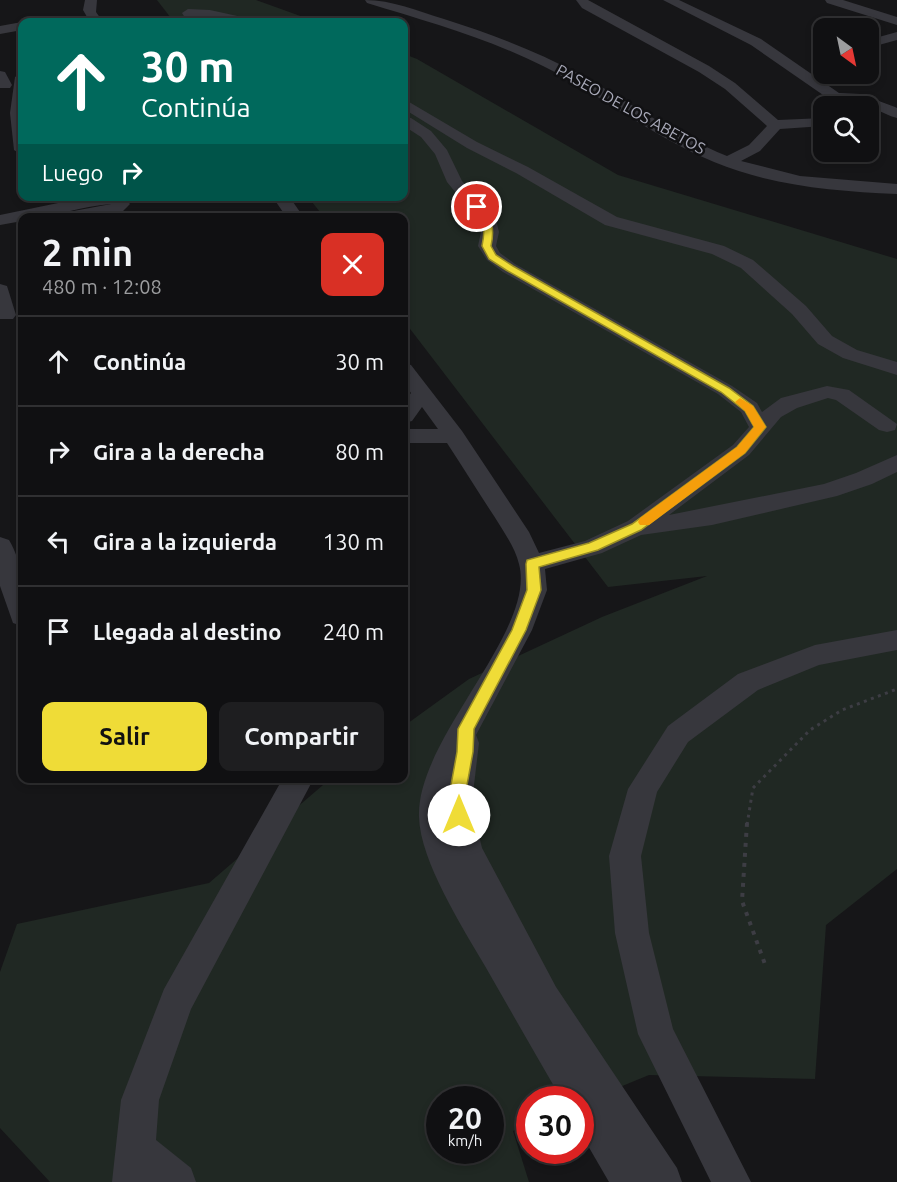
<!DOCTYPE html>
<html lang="es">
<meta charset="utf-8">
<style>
:root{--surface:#101012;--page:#1e1e20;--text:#f1f3f6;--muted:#9c9d9f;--line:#303032;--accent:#efdc37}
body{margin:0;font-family:Ubuntu,sans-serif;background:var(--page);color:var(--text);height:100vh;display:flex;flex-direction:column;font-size:22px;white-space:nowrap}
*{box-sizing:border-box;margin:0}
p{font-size:20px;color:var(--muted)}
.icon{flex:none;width:33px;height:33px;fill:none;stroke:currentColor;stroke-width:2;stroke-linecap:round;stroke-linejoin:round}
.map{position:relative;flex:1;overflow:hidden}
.sheet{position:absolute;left:18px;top:213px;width:390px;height:570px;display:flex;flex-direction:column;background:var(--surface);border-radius:12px;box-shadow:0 3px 9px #0003,0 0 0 2px var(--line)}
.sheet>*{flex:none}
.guide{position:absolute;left:18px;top:18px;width:390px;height:183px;border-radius:12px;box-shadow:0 3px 9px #0003,0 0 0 2px var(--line);background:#00695c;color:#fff;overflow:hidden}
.needle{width:39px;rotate:147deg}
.tools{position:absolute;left:813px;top:18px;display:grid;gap:12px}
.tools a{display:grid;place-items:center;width:66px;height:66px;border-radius:12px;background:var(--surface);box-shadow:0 3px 9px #0003,0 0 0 2px var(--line);font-size:30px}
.speed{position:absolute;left:426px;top:1086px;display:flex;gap:12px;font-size:30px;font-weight:700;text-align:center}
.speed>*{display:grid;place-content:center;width:78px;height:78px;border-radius:50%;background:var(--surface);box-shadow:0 3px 9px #0003,0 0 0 2px var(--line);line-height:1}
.speed small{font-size:15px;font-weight:400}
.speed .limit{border:9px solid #d22;background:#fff;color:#111}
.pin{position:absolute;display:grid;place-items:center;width:51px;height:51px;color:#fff;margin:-26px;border:3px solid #fff;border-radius:50%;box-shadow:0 2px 6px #0007}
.me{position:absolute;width:66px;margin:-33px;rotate:0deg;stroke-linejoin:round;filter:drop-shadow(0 0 4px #0008)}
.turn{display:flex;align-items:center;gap:21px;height:126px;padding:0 24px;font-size:27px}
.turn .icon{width:78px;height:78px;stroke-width:2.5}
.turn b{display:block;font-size:42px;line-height:51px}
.then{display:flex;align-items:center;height:57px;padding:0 24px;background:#0003;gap:12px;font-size:22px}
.round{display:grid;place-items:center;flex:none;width:63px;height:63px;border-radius:12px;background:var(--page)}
.summary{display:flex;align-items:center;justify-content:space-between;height:102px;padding:0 24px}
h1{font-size:36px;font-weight:700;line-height:45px}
.button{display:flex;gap:12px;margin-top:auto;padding:12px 24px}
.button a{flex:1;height:69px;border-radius:12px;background:var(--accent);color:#111;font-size:24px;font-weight:700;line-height:69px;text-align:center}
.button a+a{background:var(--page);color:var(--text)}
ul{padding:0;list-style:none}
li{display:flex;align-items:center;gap:18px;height:90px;padding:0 24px;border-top:2px solid var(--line)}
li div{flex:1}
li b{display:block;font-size:22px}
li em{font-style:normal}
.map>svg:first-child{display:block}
</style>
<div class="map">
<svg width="897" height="1182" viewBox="0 0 897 1182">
<rect width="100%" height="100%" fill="#161618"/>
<!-- green -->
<g fill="#202823" fill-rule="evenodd">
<polygon points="157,0 256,0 317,22 174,22"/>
<path d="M404 54 417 59 618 175 897 259V869L826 925 815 1079 649 1075 581 1103 580 1100H530L529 1124 513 1131 529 1182H50L0 1128V972L17 924 209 883 330 779 404 778V726L469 679 602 617 707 576 608 587 404 321V218L324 217 308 197 404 196ZM440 1100H490V1150H440Z"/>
</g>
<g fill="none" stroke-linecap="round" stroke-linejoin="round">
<!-- path-far1 -->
<polyline stroke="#3d3d44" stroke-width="3" stroke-dasharray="3 4.5" stroke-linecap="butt" points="747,825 753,788 810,730 842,710 897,689"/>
<!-- path -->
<polyline stroke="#3d3d44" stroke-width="4" stroke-dasharray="4 6" stroke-linecap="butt" points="747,823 742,901 766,967"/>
<!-- minor -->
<g fill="#37373d" fill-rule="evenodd">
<polygon points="85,0 97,0 96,12 103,22 90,22 83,10"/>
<path d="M365 0C392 0 418 11 444 19 491 34 537 51 579 74 628 101 675 135 727 156L749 145 767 126 725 89 699 72 582 8 576 0H588L709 66 735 83 778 120 824 118V126L780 129 760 151 741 161 800 176 897 184V194C834 191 772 186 714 162 653 137 601 95 543 66 487 38 426 21 367 3Z"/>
<path d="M663 0H679L761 39 839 93 860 94 895 107 897 108V118C881 114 868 102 851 101 840 100 834 106 824 106V110L820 109 818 106 826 97 751 45Z"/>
<polygon points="825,0 843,0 897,17 897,25 827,3"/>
<polygon points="188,9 210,10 251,19 253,22 232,22 184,16 182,13"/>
<polygon points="22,22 22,30 0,34 0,26"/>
<polygon points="897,32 897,40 868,48 868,40"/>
<polygon points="0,71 5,72 12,85 10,88 0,88"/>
<polygon points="22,73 22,155 14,150 10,113 15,77"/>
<polygon points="404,99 477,142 528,167 617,217 724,246 753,260 806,306 832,336 857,350 897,362 897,375 843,358 818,344 792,314 741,268 712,254 605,225 516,173 467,148 404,109"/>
<path d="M404 117 411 118 431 131 447 150 462 181 496 220 499 232 496 246 500 253 515 264 732 386 757 403 762 412 781 398 827 386 849 390 897 424 895 430 887 432 879 430 836 400 828 398 797 408 781 417 749 455 669 515 824 484 856 473 897 455V472L872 484 837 496 712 525 641 535 602 553 545 569 547 590 532 630 476 735 479 743 474 785V815L482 848 556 987 677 1168 682 1182H609L580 1132V1100H562C536 1055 510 1010 485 966 463 928 420 861 419 817 416 739 537 631 519 564 515 547 503 531 494 516 478 492 463 467 447 443H404V429H438L422 407 412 421 404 423V402L411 393 404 383V363L411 365 462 431 529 532 539 553 585 541 628 521 733 445 749 427 741 412 718 394 503 272 487 260 478 246 481 232 479 221 447 182 435 154 421 137 404 126Z"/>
<path d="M92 196H123L130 204 119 215 113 216 55 218 63 213 111 204C81 206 53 218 22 218V221L0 225V215Z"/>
<polygon points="272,196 289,196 304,218 287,218"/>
<polygon points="0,284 7,286 16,315 13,319 0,319"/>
<path d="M0 537 9 540C24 565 25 598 22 626L13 623 0 586Z"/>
<polygon points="897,630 897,650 819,665 758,690 688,742 657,792 641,856 649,933 673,1029 751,1182 711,1182 638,1034 615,933 609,856 628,789 668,726 738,674 815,645"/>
<polygon points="283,778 314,778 191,1009 159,1100 156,1140 191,1168 196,1182 112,1182 121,1100 164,989"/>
</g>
</g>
<!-- route -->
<path fill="#efdc37" stroke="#9b8f24" stroke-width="1.5" d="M474 205H480C492 219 495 227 491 246L496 255 513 266 729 388 753 406 766 427 745 453 641 530 598 550 539 567 541 590 526 630 474 729 473 752 467 785V815L465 820 459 822 454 820 451 815V785L457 752 458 729 512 630 527 590 526 564 527 560 589 543 632 524 737 447 754 427 745 411 721 392 506 270 489 259 482 246C486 226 484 222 472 207Z"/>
<!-- slow -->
<polygon fill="#f59e0b" points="740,398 753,406 766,427 764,429 745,453 649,525 640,525 638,522 640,518 737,447 754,427 745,411 735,402"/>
<g text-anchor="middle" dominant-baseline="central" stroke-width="5" stroke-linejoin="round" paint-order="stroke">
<!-- far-street labels -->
<g font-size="16" fill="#a8a9b8" stroke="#111113">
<text transform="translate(631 109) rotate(29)">PASEO DE LOS ABETOS</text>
</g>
</g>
</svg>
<div class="tools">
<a><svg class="needle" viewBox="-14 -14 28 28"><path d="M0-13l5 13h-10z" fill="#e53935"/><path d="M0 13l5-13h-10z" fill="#9c9d9f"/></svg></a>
<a><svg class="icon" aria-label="search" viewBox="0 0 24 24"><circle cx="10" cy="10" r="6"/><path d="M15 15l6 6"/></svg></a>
</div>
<div class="speed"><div>20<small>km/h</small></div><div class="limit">30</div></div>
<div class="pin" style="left:477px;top:207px;background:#d93025"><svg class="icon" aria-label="arrive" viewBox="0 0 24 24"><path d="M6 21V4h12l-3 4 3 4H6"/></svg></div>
<svg class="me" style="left:459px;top:815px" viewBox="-20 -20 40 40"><circle r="19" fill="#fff"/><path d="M0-13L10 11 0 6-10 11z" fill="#efdc37"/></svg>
<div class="guide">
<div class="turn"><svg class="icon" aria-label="ahead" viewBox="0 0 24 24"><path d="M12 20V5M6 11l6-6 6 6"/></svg><div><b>30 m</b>Continúa</div></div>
<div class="then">Luego<svg class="icon" aria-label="right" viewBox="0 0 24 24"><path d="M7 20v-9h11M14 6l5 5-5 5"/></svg></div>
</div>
<section class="sheet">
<div class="summary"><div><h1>2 min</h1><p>480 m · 12:08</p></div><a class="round" style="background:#d93025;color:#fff"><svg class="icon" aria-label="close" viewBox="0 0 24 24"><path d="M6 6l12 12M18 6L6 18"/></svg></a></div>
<ul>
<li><svg class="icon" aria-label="ahead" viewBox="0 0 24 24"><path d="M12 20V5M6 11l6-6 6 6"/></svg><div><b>Continúa</b></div><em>30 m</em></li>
<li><svg class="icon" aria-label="right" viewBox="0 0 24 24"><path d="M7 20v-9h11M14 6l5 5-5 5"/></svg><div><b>Gira a la derecha</b></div><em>80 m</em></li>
<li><svg class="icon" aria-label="left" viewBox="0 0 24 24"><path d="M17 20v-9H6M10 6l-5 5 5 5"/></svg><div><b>Gira a la izquierda</b></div><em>130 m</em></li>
<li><svg class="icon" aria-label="arrive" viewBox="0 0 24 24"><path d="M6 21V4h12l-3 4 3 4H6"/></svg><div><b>Llegada al destino</b></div><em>240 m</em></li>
</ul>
<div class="button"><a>Salir</a><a>Compartir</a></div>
</section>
</div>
